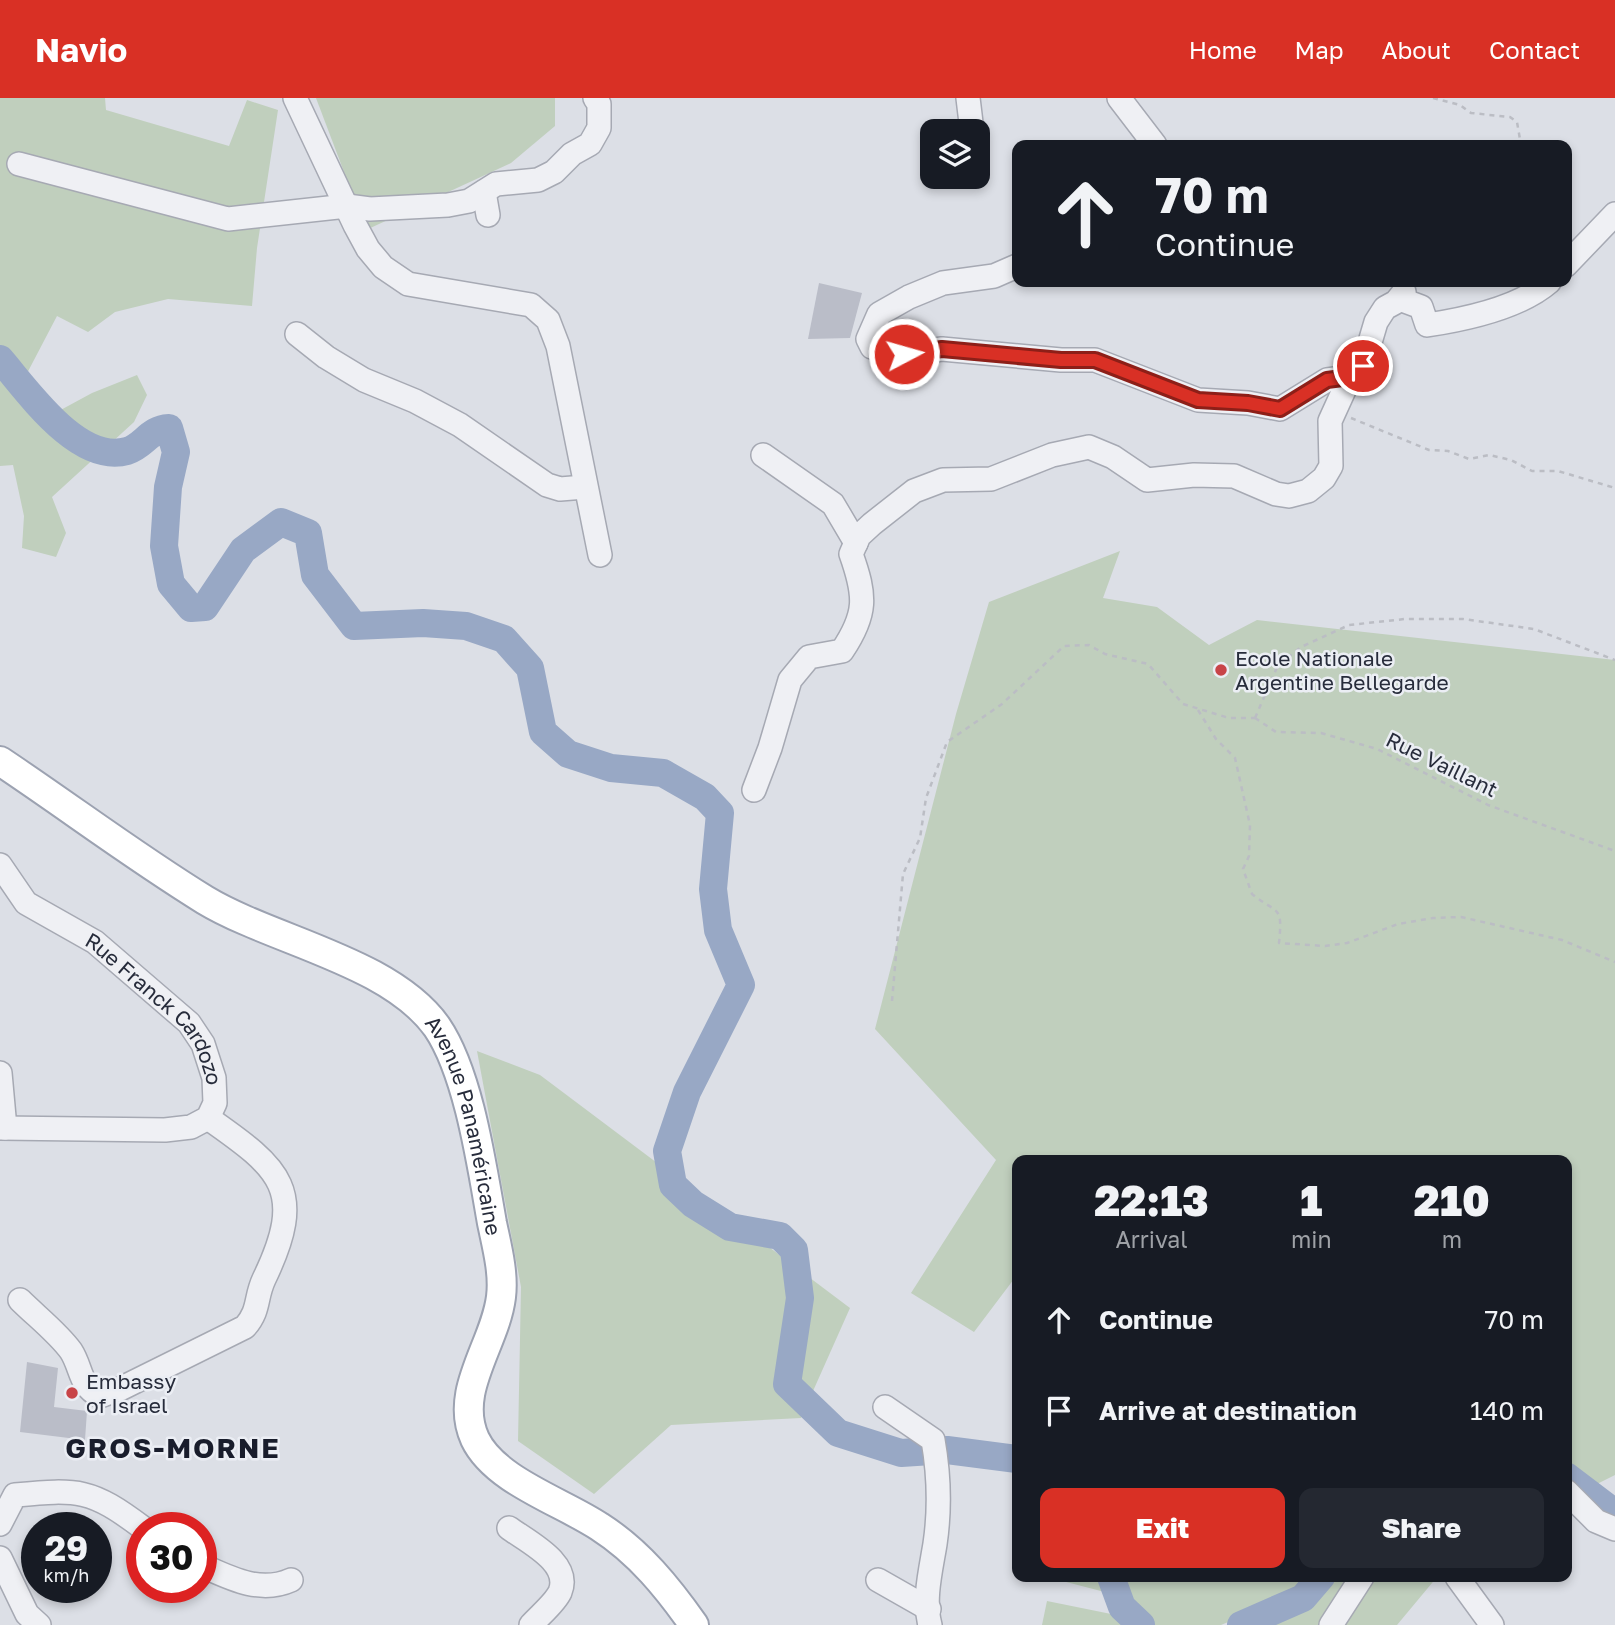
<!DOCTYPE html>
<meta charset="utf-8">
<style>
:root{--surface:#171b24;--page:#242831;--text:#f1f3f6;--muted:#9ea1a6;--accent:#d93025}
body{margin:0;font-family:"Golos Text",sans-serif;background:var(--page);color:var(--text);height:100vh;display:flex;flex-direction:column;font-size:26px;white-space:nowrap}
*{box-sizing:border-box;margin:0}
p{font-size:23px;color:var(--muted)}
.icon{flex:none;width:38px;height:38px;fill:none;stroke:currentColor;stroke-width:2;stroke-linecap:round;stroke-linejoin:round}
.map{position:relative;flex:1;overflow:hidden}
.details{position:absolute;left:1012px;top:1057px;width:560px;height:427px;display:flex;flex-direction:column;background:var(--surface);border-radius:14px;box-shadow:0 4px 10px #0003}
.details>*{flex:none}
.hud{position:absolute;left:1012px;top:42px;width:560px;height:147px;border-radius:14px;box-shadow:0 4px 10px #0003;background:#171b24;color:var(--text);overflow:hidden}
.fabs{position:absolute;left:920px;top:21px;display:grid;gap:14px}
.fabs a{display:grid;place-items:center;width:70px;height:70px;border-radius:14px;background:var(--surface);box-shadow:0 4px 10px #0003;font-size:35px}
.speed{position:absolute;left:21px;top:1414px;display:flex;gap:14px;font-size:35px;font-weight:700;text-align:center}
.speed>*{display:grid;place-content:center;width:91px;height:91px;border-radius:50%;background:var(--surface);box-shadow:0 4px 10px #0003;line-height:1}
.speed small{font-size:18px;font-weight:400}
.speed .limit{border:10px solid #d22;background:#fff;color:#111}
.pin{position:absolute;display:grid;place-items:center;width:60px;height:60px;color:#fff;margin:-30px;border:4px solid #fff;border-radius:50%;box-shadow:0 2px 7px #0007}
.me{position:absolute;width:77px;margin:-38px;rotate:84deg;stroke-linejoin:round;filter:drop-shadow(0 0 5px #0008)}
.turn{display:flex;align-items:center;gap:24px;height:147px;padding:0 28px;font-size:32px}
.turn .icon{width:91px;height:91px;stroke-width:2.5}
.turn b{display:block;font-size:49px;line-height:60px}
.eta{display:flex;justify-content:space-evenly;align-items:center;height:119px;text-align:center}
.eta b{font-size:42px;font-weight:800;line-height:49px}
.primary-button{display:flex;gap:14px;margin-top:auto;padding:14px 28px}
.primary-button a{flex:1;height:80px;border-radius:14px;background:var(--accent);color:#fff;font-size:28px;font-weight:800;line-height:80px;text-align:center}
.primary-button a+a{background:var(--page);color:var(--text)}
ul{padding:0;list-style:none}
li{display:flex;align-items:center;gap:21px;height:91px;padding:0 28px}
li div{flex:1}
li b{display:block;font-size:26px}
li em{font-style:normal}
header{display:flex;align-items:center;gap:42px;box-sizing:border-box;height:98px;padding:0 35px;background:var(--accent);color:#fff}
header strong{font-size:33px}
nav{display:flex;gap:38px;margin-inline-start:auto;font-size:24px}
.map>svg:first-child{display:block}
</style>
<header>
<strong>Navio</strong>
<nav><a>Home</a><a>Map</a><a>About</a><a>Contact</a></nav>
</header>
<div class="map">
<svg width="1615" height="1527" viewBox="0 0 1615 1527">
<rect width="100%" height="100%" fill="#dcdfe6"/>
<!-- green -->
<g fill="#c0cfbd">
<polygon points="0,0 105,0 106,12 229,48 247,2 278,12 257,150 252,208 168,201 115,214 88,234 57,218 23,283 44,321 92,295 137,277 147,297 134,324 52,399 66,435 56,459 22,450 24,418 13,367 0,368"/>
<polygon points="316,0 555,0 555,28 511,65 366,132"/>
<polygon points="1120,453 1103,500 1157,509 1209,547 1257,522 1615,562 1615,1377 1593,1388 1566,1366 1566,1062 1017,1062 1017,1177 974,1234 911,1195 996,1062 875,931 956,616 989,504"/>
<polygon points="477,953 540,977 850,1210 801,1320 671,1327 594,1396 518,1343 521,1189"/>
<polygon points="1047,1479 1312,1479 1298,1495 1221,1527 1154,1527 1120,1498"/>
<polygon points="1332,1479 1437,1479 1397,1527 1255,1527 1314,1500"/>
<polygon points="1047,1503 1116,1517 1128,1527 1042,1527"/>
</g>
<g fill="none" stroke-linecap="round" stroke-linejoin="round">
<!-- river -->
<g stroke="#98a8c5" stroke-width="28">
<path d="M0 261C27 292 78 367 127 353 144 348 149 331 169 330L176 354 168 389 164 448 171 486 191 510 205 509 243 452 281 424 308 435 315 477 354 528 423 525 466 528 504 541 530 570 543 634 568 656 611 670 663 675 705 699 720 715 713 791 718 832 741 887 687 994 667 1053 673 1087 693 1106 730 1129 780 1138 794 1152 800 1200 787 1286 838 1335 901 1355 947 1352 1017 1361"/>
<polyline points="1566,1378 1615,1415"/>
<polyline points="1111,1479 1122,1509 1141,1527"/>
<polyline points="1241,1527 1303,1500 1321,1479"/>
</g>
</g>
<!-- building -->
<g fill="#babdc8">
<polygon points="819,185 862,195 850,240 808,241"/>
<polygon points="27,1264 58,1270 54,1309 87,1313 85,1342 20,1334"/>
</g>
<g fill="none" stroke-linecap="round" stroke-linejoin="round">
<defs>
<g id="minor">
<polyline points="295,0 355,127 368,151 383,169 408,186 531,207 548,222 558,248 600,457"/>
<polyline points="968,0 972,33"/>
<polyline points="1119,0 1155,47"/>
<polyline points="19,66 228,121 347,108 370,111 448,107 469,103 496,86 538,82 554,74 572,56 590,46 599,30 599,6 595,0"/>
<polyline points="484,94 488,117"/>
<polyline points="1566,167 1615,116"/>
<polyline points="1017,168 994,178 943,185 909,199 879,216 868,241 872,249 904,256 942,251 1061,262 1095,262 1198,302 1248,305 1280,311 1327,282 1350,279"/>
<polyline points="297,236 326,259 364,282 415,303 460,327 547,387 560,391 585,389"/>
<polyline points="763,357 833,406 856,445"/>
<path d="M754 692 770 650 790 582 809 559 842 553C867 516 866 498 851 456L859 438 872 426 914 393 943 382 991 381 1052 357 1089 349 1113 359 1147 382 1194 377 1234 378 1276 396 1289 398 1308 393 1324 380 1331 368 1330 323 1350 279 1363 268 1376 224 1385 210 1396 204 1404 194 1405 203 1421 209 1427 227C1467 221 1519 210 1549 184"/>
<path id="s1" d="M0 767 26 805 95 844 189 925 203 946 214 980 215 1005 208 1020 191 1029 165 1032 0 1030"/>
<polyline points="0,975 5,1030"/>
<path d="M20 1202C36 1218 58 1235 71 1253 82 1270 79 1288 100 1298L120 1291 245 1229C260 1212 255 1200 264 1181 307 1092 281 1071 208 1020"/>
<path d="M885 1309 933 1342C939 1376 940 1412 935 1446 931 1471 923 1502 930 1527"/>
<polyline points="1566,1393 1596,1423 1615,1431"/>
<path d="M0 1426 15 1397C79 1391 91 1391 143 1430"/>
<path d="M509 1430C528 1444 572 1465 560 1494 555 1505 540 1517 531 1527"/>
<polyline points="0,1460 27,1516 39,1527"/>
<path d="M201 1467C230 1480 260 1496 291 1482"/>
<polyline points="1457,1479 1492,1527"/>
<polyline points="878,1482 929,1511"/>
<polyline points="1331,1527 1362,1479"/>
</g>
<g id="major">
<path id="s2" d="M0 663C69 709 135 759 205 802 273 843 390 863 437 929 469 976 482 1069 492 1125 497 1149 504 1175 501 1199 495 1247 453 1293 475 1341 495 1383 563 1404 600 1429 639 1454 668 1490 694 1527"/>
</g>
</defs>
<!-- minor casing -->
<use href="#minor" stroke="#a6a9b3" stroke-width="26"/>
<!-- major casing -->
<use href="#major" stroke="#9ca2b1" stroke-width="32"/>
<!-- path -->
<g stroke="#bbbdc4" stroke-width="2.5" stroke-dasharray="5 5" stroke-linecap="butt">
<polyline points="1433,0 1460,7 1471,15 1510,19 1517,24 1521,47"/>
<polyline points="1351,320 1429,352 1448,353 1469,361 1489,357 1511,362 1532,373 1558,373 1615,390"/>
<path d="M1198 612 1216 641 1235 660 1250 727 1249 758 1243 771 1252 796C1278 817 1283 806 1279 845L1325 848 1347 845 1398 826 1433 820 1461 819 1562 842 1615 864"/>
<polyline points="1255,620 1278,567 1301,549 1349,527 1405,521 1463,521 1534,531 1615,562"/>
<polyline points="1255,620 1276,634 1321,635 1377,651 1488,707 1615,753"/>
<polyline points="892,903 903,776 920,740 926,700 947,644 1002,606 1064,548 1089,547 1105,556 1148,566 1183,606 1229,620 1255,620"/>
</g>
<!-- minor -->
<use href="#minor" stroke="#eff0f4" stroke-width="23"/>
<!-- major -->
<use href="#major" stroke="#fff" stroke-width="28"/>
</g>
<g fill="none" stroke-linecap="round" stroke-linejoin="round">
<defs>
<polyline id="route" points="904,256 942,251 1061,262 1095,262 1198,302 1248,305 1280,311 1327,282 1350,279 1363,268"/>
</defs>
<!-- route casing -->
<use href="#route" stroke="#8d1f18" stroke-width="18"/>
<!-- route -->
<use href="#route" stroke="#d93025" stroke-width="12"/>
</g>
<!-- markers -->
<g fill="#c84448" stroke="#ebeef4" stroke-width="2.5">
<circle cx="1221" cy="572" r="7"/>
<circle cx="72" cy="1295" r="7"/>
</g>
<g text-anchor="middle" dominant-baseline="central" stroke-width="5" stroke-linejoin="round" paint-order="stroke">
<!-- poi labels -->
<g font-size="21" fill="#272c3b" stroke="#ebeef4" text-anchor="start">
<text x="1235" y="560">Ecole Nationale<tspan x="1235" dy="24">Argentine Bellegarde</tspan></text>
<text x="86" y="1283">Embassy<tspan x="86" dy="24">of Israel</tspan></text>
</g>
<!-- street labels -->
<g font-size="21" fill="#272c3b" stroke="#ebeef4">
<text transform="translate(1442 666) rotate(26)">Rue Vaillant</text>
<text stroke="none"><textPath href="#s1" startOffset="217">Rue Franck Cardozo</textPath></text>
<text stroke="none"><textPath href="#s2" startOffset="618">Avenue Panaméricaine</textPath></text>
</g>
<!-- district labels -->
<g font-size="28" font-weight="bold" letter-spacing="2" fill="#191d2c" stroke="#ebeef4">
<text x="173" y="1349">GROS-MORNE</text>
</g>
</g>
</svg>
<div class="fabs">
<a><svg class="icon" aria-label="layers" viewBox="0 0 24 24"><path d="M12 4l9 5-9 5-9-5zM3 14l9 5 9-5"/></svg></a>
</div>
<div class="speed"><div>29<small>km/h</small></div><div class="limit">30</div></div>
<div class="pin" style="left:1363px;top:268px;background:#d93025"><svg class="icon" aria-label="arrive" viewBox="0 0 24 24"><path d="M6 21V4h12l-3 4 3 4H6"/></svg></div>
<svg class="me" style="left:904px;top:256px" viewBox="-20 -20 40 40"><circle r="17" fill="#d93025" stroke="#fff" stroke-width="3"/><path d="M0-11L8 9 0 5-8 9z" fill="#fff"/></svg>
<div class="hud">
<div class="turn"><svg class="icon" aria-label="ahead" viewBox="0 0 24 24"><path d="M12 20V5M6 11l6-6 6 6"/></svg><div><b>70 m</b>Continue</div></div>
</div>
<section class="details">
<div class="eta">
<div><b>22:13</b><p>Arrival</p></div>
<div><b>1</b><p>min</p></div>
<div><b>210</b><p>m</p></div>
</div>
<ul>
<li><svg class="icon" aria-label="ahead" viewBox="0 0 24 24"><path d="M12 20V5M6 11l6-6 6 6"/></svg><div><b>Continue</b></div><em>70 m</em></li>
<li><svg class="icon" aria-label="arrive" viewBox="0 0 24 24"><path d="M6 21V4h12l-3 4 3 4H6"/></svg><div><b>Arrive at destination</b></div><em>140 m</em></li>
</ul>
<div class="primary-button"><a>Exit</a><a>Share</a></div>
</section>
</div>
